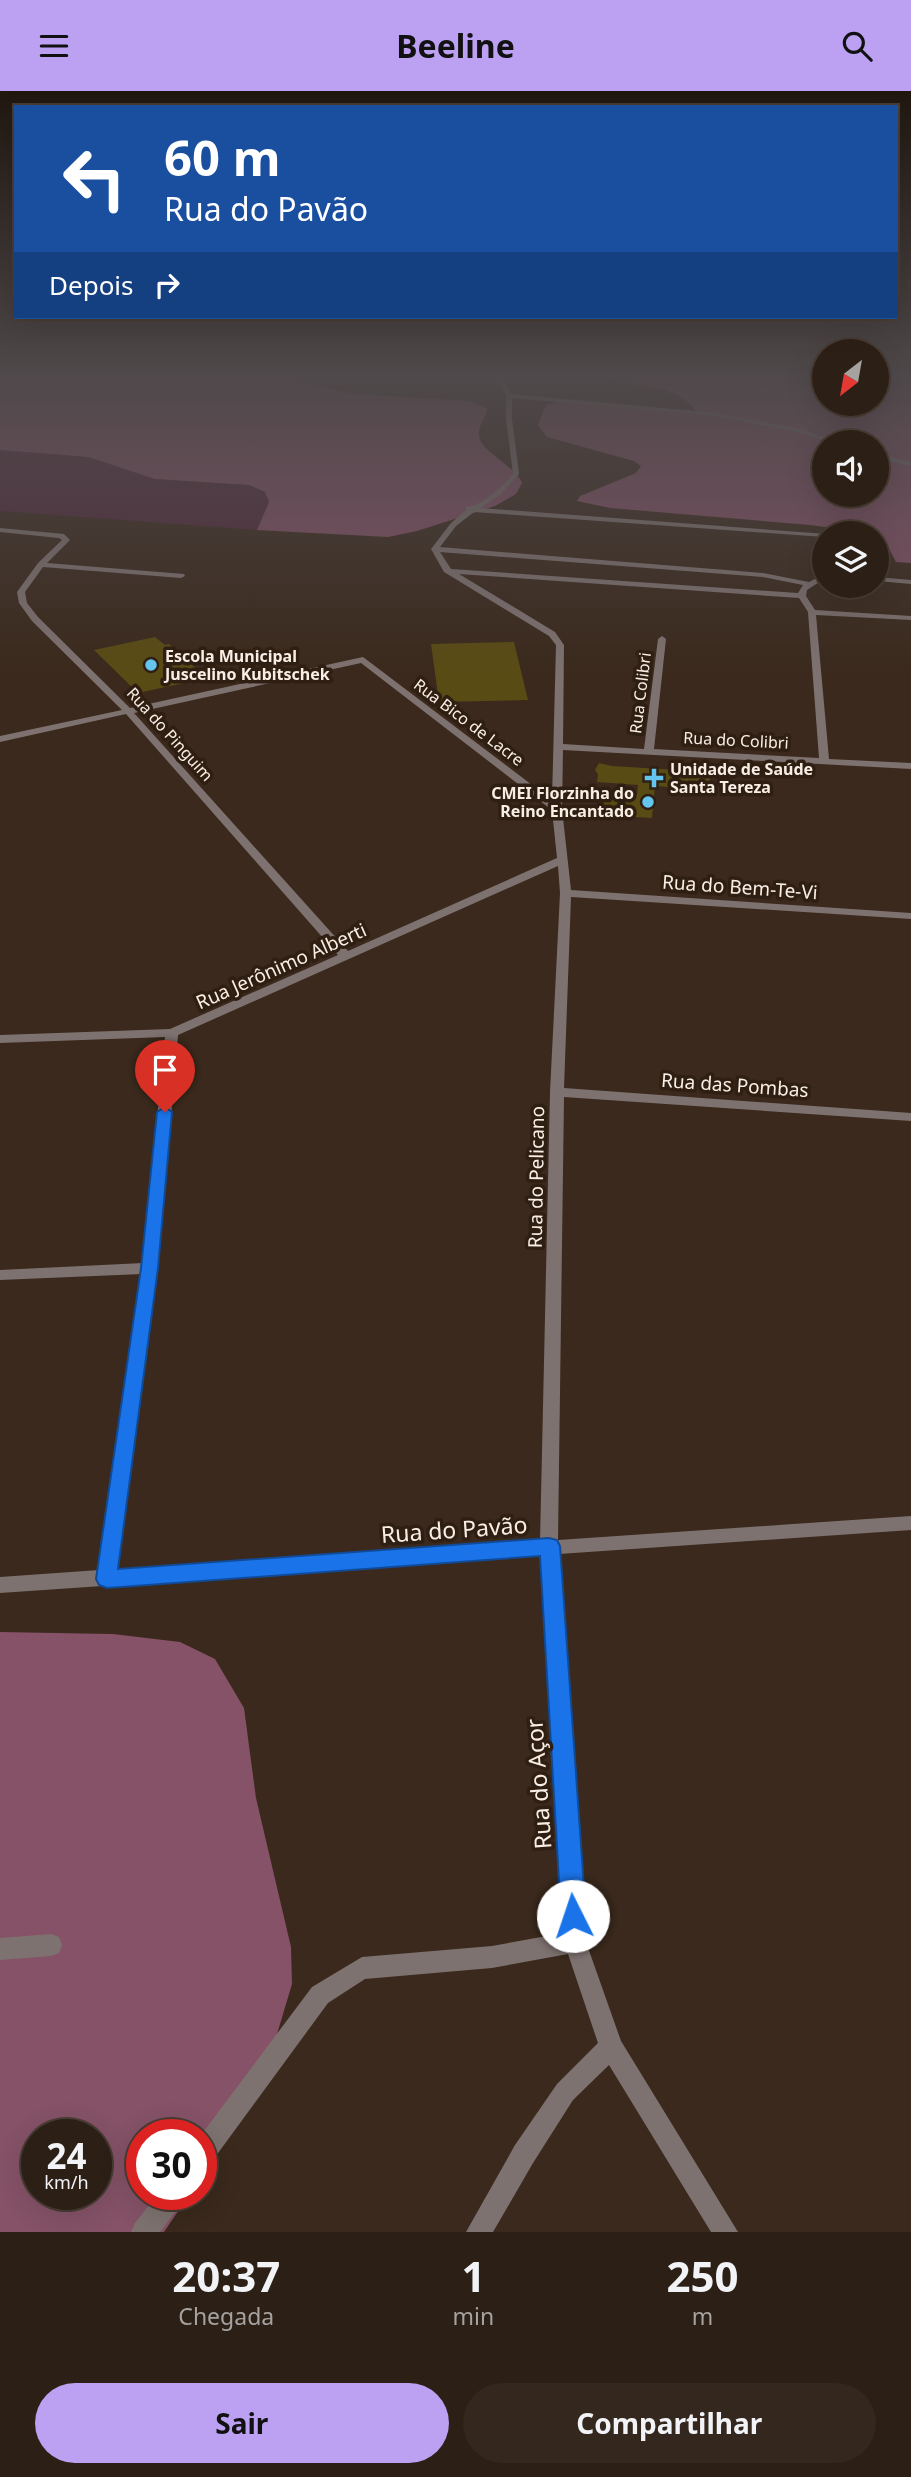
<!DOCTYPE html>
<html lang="pt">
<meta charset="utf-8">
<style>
:root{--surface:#2c1f15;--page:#34271e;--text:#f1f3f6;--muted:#a6a2a0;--line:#483d34;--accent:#bca0f2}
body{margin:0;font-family:"Noto Sans",sans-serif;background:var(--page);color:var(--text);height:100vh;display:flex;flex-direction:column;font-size:26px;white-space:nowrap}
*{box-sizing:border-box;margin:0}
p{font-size:23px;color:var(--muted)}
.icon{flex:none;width:38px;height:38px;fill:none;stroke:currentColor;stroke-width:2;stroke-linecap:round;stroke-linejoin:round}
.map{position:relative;height:2141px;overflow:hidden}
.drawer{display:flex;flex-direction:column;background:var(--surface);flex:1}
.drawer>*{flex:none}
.banner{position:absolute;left:14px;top:14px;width:884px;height:214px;border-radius:0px;box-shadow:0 7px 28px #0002,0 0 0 2px var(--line);background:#1a4fa0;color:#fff;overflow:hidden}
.needle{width:46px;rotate:211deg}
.controls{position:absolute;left:812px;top:248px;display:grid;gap:14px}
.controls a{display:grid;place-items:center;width:77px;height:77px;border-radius:50%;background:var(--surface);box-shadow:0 7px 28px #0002,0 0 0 2px var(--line);font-size:35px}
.speed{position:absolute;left:21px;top:2028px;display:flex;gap:14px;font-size:35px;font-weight:700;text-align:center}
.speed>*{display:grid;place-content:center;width:91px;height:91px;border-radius:50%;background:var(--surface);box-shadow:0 7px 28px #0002,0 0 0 2px var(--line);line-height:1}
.speed small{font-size:18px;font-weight:400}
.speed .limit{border:10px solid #d22;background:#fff;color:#111}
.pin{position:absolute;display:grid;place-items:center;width:60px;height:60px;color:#fff;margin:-72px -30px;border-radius:50% 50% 50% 0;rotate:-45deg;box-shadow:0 0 7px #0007}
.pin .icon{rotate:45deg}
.me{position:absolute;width:77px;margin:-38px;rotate:356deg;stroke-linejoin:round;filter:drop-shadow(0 0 5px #0008)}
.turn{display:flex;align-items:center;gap:24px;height:147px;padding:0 35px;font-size:32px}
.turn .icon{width:91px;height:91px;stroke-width:2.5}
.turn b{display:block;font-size:49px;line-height:60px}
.then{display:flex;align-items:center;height:66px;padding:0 35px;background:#0003;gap:14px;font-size:26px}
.eta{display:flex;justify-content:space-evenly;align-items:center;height:119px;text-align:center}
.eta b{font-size:42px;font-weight:700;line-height:49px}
.button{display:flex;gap:14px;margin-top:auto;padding:14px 35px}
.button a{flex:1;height:80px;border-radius:42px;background:var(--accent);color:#111;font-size:28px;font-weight:700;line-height:80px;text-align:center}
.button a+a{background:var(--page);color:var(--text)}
header{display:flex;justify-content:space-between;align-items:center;height:91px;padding:0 35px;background:var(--accent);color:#111;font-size:32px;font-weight:700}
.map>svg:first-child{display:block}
</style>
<header><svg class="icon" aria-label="menu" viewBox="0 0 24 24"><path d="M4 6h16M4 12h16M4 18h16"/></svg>Beeline<svg class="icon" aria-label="search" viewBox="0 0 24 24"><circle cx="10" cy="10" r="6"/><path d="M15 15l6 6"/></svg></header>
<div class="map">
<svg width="911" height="2141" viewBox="0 0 911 2141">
<rect width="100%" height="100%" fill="#3a291c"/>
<!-- green -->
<polygon fill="#50293a" points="0,359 88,366 155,388 249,394 265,401 269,411 257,439 0,420"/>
<!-- forest -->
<g fill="#855267" fill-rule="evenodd">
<path d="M0 283H274L352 303 470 310 487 318C486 328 478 333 479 344 479 360 515 374 522 392L516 403 495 415 417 440 388 446 257 439 269 411 265 401 249 394 155 388 88 366 0 359Z"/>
<path d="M603 283H824V313H877V283H911V472L896 471 889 458 877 446V443L810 434 610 417 577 410 580 405 636 382 641 375 634 370 547 346 538 334 546 314 561 310 696 320C677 292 634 296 606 287ZM824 352H877V404H824Z"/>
<path d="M0 1541 113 1543 180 1551 215 1568 244 1617 256 1707 291 1856 292 1893 263 1990 201 2084V2044H142V2104H189L164 2141H0ZM37 2044H96V2104H37Z"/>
</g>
<!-- building -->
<g fill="#594b14">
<polygon points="155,546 165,554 169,553 207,587 138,602 94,559"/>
<polygon points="514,551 528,609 439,611 431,553"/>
<polygon points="599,672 612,675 710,681 710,699 655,695 652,727 600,724 604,702 637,704 638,694 597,691 598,683 595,679"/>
</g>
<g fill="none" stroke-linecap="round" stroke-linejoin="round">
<!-- minor -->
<g fill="#7e7270" fill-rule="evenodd">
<path d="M494 283H500L511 303 717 322 799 338 842 352H832L797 341 717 325 512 307V327L519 383 500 404 480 417 827 443H824V446L474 421 456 435 440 456 763 482 809 491 824 483V488L807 499 806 505 815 519 911 525V529L816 524 829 668 911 672V678L563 659 562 718 571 799 911 822V828L571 806 564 997 911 1022V1030L564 1006 558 1449 911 1425V1439L559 1463 586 1851 621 1950 738 2141H711L609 1974 573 2009 533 2072 493 2141H466L515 2054 557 1993 598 1952 568 1863 492 1877 365 1888 328 1912 210 2073 201 2076V2044L312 1896 362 1866 492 1855 563 1842 541 1465 0 1502V1486L99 1479 142 1183 0 1189V1179L143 1172 165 946 0 952V944L170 938 338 864 126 623 0 651V645L122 619 32 530 19 512 17 501 38 472 62 449 59 447 0 441V437L64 443 70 449 47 472 184 483 185 485 181 487 43 476 25 501 27 512 38 526 130 617 363 566 552 709 556 554 549 545 444 481 431 458 451 432 466 419V416C484 414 502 396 513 383L506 327V305ZM440 461 763 486 803 494 798 502 451 478ZM459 483 799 507 808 521 819 667 654 658 666 548 662 545 658 548 644 658 563 653 564 554 555 541ZM361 572 552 719 557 767 348 860 134 622ZM558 775 560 802 550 1001 540 1450 118 1478 158 1177 178 944Z"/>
<polygon points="877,363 911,371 911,375 877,367"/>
<polygon points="877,486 911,489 911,493 877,490"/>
<polygon points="51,1843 59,1846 62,1854 59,1862 51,1865 0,1869 0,1847"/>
<polygon points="157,2104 184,2104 181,2113 160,2141 131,2141 135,2132"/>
</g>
</g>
<!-- sky -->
<linearGradient id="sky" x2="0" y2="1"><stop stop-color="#20170f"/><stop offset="0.49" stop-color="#4f494b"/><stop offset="1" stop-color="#4f494b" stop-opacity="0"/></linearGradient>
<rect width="911" height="582" fill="url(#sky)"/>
<!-- route -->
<polygon fill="#1a73e8" stroke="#114b97" stroke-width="2" points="165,1016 172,1021 158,1177 118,1478 549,1447 557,1449 560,1455 586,1825 582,1834 573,1837 564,1834 561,1825 540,1465 107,1497 99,1494 96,1488 141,1177 157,1021"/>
<!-- markers -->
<g fill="#64c5ee" stroke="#2f1f12" stroke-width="2.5">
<circle cx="151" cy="574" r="7"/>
<path d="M650.5 676.5h7v7h7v7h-7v7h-7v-7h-7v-7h7z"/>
<circle cx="648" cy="711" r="7"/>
</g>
<g text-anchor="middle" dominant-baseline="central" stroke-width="7" stroke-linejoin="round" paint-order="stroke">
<!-- far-poi labels -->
<g font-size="16" font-weight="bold" fill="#f9eee5" stroke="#2f1f12" text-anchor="start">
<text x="165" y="565">Escola Municipal<tspan x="165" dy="18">Juscelino Kubitschek</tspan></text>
<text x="670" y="678">Unidade de Saúde<tspan x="670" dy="18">Santa Tereza</tspan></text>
<text x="634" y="702" text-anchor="end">CMEI Florzinha do<tspan x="634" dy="18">Reino Encantado</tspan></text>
</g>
<!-- far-street labels -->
<g font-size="16" fill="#f9eee5" stroke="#2f1f12">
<text transform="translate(640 602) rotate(-83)">Rua Colibri</text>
<text transform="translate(469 631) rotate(37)">Rua Bico de Lacre</text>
<text transform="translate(170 643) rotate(48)">Rua do Pinguim</text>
<text transform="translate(736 649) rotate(3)">Rua do Colibri</text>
</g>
<!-- street labels -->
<g font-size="19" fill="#f9eee5" stroke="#2f1f12">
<text transform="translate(740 796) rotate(4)">Rua do Bem-Te-Vi</text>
<text transform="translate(281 875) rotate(-24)">Rua Jerônimo Alberti</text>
<text transform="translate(735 994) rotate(4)">Rua das Pombas</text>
<text transform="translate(536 1086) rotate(-89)">Rua do Pelicano</text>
</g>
<!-- near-street labels -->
<g font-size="23" fill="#f9eee5" stroke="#2f1f12">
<text transform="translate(454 1438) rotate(-4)">Rua do Pavão</text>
<text transform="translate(538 1693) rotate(-94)">Rua do Açor</text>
</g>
</g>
</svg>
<div class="controls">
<a><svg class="needle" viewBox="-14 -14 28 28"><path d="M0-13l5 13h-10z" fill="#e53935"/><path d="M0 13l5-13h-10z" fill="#a6a2a0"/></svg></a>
<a><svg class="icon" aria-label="sound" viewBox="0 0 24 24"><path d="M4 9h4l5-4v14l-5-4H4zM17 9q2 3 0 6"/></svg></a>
<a><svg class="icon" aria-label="layers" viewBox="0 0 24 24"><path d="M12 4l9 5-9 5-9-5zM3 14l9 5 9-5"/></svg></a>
</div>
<div class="speed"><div>24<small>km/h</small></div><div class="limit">30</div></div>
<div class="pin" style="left:165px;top:1021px;background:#d93025"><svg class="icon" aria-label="arrive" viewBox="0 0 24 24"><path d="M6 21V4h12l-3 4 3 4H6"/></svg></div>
<svg class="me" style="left:573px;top:1825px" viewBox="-20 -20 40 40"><circle r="19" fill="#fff"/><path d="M0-13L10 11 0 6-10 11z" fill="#1a73e8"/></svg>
<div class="banner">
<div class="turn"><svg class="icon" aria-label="left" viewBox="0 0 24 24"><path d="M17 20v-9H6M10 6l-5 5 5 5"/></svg><div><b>60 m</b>Rua do Pavão</div></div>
<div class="then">Depois<svg class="icon" aria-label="right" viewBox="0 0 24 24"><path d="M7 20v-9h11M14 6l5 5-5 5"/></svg></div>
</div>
</div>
<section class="drawer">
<div class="eta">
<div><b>20:37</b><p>Chegada</p></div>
<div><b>1</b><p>min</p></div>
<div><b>250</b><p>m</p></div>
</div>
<div class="button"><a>Sair</a><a>Compartilhar</a></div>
</section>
